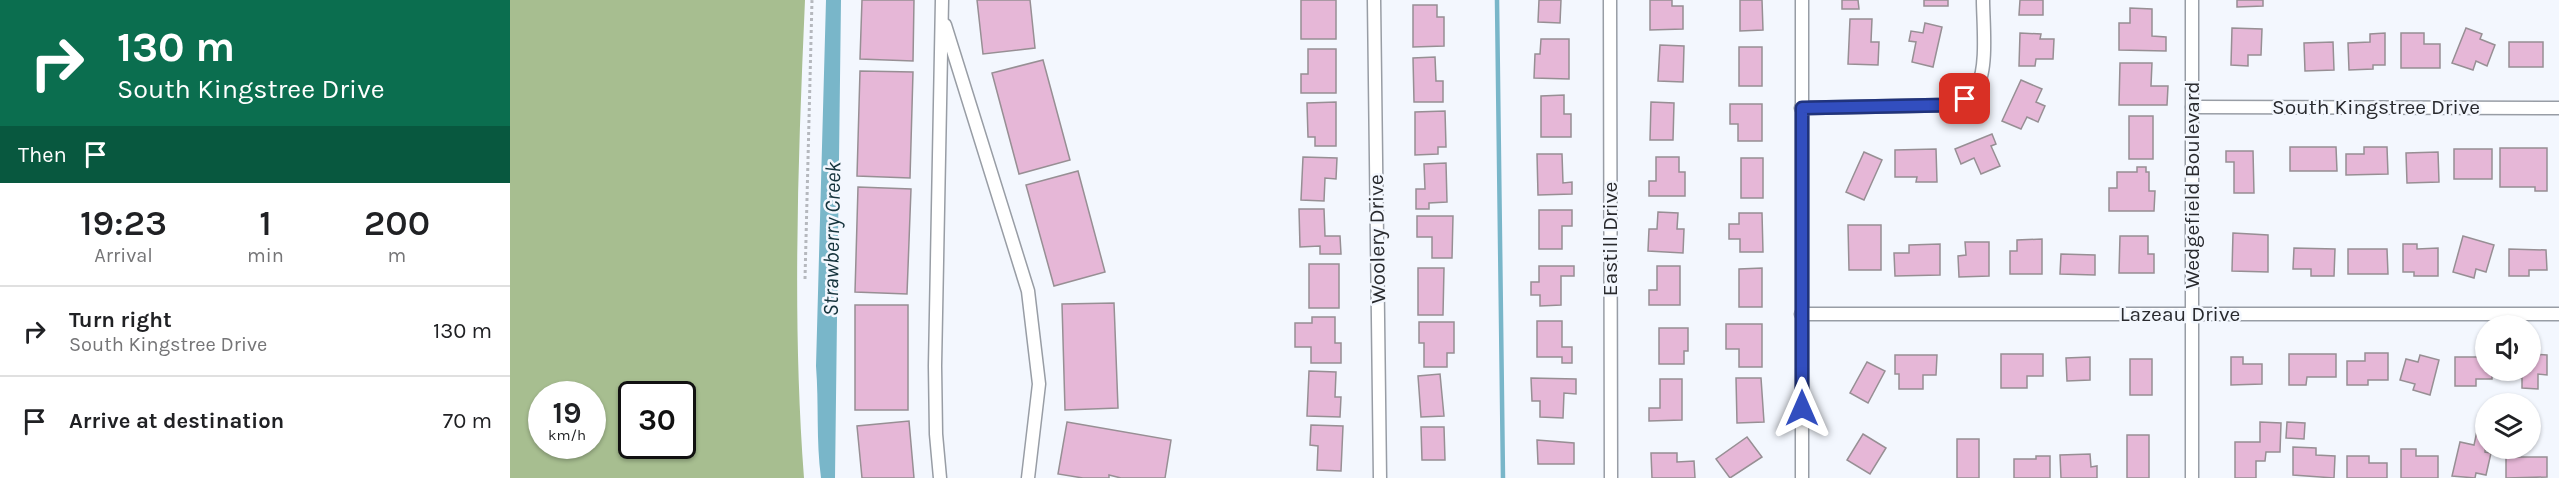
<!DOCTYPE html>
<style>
:root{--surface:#fff;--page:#f2f2f2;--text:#202124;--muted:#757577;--line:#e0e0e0}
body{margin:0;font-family:Karla,sans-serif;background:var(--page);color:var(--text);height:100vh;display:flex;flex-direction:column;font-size:22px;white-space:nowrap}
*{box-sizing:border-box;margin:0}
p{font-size:20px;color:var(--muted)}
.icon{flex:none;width:33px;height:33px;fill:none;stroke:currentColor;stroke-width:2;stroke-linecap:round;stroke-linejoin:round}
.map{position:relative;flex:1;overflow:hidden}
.sheet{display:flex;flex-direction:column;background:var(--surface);width:510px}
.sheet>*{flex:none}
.hud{background:#0b6e4f;color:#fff;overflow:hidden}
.tools{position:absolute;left:1965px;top:315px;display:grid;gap:12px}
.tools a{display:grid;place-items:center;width:66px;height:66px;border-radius:50%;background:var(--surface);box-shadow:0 2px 4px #0004;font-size:30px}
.speed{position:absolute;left:18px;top:381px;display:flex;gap:12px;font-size:30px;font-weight:700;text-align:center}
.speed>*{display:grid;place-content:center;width:78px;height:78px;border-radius:50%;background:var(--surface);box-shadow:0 2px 4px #0004;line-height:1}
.speed small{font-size:15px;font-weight:400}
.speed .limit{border:3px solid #111;border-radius:9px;background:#fff;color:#111}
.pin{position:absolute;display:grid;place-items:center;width:51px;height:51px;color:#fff;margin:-26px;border-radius:12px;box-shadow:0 3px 9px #0006}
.me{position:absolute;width:66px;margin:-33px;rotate:0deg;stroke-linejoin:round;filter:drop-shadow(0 0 4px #0008)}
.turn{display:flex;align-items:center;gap:21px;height:126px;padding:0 18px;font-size:27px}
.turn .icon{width:78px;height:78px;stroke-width:2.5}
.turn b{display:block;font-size:42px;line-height:51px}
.then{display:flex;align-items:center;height:57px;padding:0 18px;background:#0003;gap:12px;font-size:22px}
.eta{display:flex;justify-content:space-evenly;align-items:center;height:102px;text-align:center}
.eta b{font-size:36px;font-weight:600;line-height:42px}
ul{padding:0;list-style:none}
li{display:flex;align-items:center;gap:18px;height:90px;padding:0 18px;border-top:2px solid var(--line)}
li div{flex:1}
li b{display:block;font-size:22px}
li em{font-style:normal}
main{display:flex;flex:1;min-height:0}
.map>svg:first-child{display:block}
</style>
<main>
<section class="sheet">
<div class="hud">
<div class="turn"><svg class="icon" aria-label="right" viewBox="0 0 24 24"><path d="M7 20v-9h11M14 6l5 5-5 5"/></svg><div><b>130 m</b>South Kingstree Drive</div></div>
<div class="then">Then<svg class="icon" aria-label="arrive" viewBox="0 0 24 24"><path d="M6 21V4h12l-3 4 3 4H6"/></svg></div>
</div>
<div class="eta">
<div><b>19:23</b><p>Arrival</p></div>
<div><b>1</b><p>min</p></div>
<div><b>200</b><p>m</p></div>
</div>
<ul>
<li><svg class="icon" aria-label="right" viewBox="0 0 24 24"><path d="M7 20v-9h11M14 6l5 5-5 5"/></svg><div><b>Turn right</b><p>South Kingstree Drive</p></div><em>130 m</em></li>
<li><svg class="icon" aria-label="arrive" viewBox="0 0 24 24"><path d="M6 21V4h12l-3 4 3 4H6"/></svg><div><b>Arrive at destination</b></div><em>70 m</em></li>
</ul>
</section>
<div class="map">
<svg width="2049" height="478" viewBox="0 0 2049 478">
<rect width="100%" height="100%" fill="#f3f7fe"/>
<!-- forest -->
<path fill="#a7be90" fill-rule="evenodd" d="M0 0H295C288 159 282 319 294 478H0ZM32 394H82V446H32ZM122 394H172V446H122Z"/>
<!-- water -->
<path fill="#79b6c9" d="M316 0H331L325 478H311C306 440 309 404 306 366Z"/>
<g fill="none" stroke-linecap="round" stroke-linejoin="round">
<!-- stream -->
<polyline stroke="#79b6c9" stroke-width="4.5" points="987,0 993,478"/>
</g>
<!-- building -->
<g fill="#e6b7d7" stroke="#978f94" stroke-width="1.5">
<polygon points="352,0 404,0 403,61 350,59"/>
<polygon points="467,0 520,0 525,48 473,54"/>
<rect x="791" y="0" width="35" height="39"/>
<polygon points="1029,0 1051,0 1050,23 1028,22"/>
<polygon points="1140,0 1162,0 1162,6 1173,6 1173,29 1140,30"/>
<polygon points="1230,0 1252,0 1253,30 1230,31"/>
<polygon points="1332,0 1348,0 1349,9 1332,9"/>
<rect x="1414" y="0" width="24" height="6"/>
<polygon points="1510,0 1533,0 1533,15 1509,15"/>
<polygon points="1727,0 1753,0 1753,6 1727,7"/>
<polygon points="903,5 927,5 927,17 934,17 934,46 903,47"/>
<polygon points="1620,8 1642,9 1642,36 1656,37 1656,51 1609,50 1609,23 1620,23"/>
<polygon points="1340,19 1362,19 1361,42 1369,42 1368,65 1338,64"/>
<polygon points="1415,23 1432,27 1423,67 1402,62 1406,42 1399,41 1401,31 1413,33"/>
<polygon points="1722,28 1752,29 1751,55 1738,55 1738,66 1721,65"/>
<polygon points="1956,28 1972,34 1970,39 1985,45 1977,66 1966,61 1963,70 1942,63"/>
<polygon points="1510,33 1531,34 1530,39 1544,39 1543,59 1526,59 1525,66 1509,66"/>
<polygon points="1875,33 1875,65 1863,65 1863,69 1839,70 1838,43 1860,42 1860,34"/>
<polygon points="1891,33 1914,33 1914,44 1930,44 1930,68 1891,68"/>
<polygon points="1031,39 1059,39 1059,79 1024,78 1025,54 1030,54"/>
<polygon points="1823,42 1824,70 1795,71 1794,43"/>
<rect x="1999" y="42" width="34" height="25"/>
<polygon points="1150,45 1174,46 1173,82 1148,81"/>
<rect x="1229" y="47" width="23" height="39"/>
<polygon points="798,49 826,49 826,93 791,93 791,74 798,74"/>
<polygon points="925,57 926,81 933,81 933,102 904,102 903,58"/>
<polygon points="533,60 560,160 509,174 482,73"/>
<polygon points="1610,63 1642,63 1641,86 1658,86 1657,105 1609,105"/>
<polygon points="350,71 403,72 400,178 347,176"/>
<polygon points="1511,80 1532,89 1526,102 1535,106 1528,122 1517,117 1511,129 1492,121"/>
<polygon points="1054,95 1054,114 1061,114 1061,137 1031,137 1031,96"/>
<polygon points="826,102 826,146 805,146 805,137 798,137 797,103"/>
<polygon points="1141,102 1164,103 1163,140 1140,140"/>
<polygon points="1220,104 1252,104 1252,141 1228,141 1228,124 1220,124"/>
<polygon points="935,111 936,147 928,147 928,154 905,155 905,112"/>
<rect x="1619" y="116" width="24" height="43"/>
<polygon points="1482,134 1486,144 1481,146 1490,166 1471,174 1464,158 1451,164 1445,149"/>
<polygon points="1780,147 1826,147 1827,171 1780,171"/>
<polygon points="1854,147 1877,147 1878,174 1836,175 1836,154 1854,154"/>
<polygon points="1990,148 2037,148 2037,191 2025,191 2025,187 1990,187"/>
<polygon points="1426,149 1427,182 1406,182 1407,177 1385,177 1385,150"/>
<rect x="1944" y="149" width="38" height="30"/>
<polygon points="1716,151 1743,151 1744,193 1724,193 1724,162 1716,162"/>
<polygon points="1354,152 1372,160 1354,200 1336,192"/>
<polygon points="1928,152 1929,182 1897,183 1896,153"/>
<polygon points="1027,154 1052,154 1053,183 1062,182 1062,194 1028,195"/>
<polygon points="793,157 827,158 826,179 815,178 814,201 791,200"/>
<polygon points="1146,157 1169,157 1169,172 1175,172 1175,196 1139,196 1139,181 1146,181"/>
<rect x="1231" y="158" width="22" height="40"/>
<polygon points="936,163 937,202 919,203 919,209 906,209 906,189 915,189 914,164"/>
<polygon points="1627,167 1636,167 1636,172 1639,172 1639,191 1645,191 1644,211 1599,211 1599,188 1607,188 1607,172 1627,172"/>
<polygon points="568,171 595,272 544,286 516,185"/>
<polygon points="348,187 401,189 397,294 345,292"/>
<polygon points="789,209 814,209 815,236 830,236 831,254 810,254 810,246 790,247"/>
<polygon points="1029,210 1062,210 1062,226 1052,226 1052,249 1029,249"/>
<polygon points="1148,212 1168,213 1167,229 1174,229 1173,253 1138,251 1139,229 1147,229"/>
<polygon points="1229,213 1252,213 1253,252 1230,252 1230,239 1219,239 1219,224 1229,224"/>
<polygon points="907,216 943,216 942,258 922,258 922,237 907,237"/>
<polygon points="1338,225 1371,225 1371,270 1339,270"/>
<polygon points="1723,233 1758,235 1758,272 1722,271"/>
<polygon points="1610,236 1638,236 1638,254 1644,254 1644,273 1609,273"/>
<polygon points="1953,236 1984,245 1976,272 1966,269 1964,278 1943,272"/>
<polygon points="1532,239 1532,274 1500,274 1500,251 1507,251 1507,240"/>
<polygon points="1455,242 1479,242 1479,276 1449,277 1448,256 1456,255"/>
<polygon points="1430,244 1430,275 1385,276 1384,253 1399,253 1399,245"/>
<polygon points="1893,244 1907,244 1907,249 1928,248 1928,276 1904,276 1904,272 1893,272"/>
<polygon points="1784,248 1825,249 1824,276 1801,276 1801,269 1783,269"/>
<polygon points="1838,249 1877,249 1878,274 1838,274"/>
<polygon points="1999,249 2036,250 2037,270 2019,270 2019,276 1999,276"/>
<polygon points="1551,254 1585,255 1585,275 1550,274"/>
<rect x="799" y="264" width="30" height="44"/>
<polygon points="1029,266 1064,266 1064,276 1051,276 1051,305 1030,306 1030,295 1021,295 1021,282 1029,282"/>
<polygon points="1147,266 1170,266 1170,305 1139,305 1139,290 1147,290"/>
<polygon points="908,268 934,268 933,315 908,315"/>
<polygon points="1252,268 1252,307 1229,307 1229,269"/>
<polygon points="604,303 608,408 555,410 552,304"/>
<rect x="345" y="305" width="53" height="105"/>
<polygon points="802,317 825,317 825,343 831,343 831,363 801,363 801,347 785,347 785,323 802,323"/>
<polygon points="1027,321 1052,321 1052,347 1062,347 1062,363 1052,363 1052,357 1027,357"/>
<polygon points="909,322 944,322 944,353 937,353 937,367 914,367 914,343 909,343"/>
<polygon points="1216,324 1252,324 1252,367 1229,367 1229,349 1216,349"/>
<polygon points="1149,328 1178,328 1178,351 1174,351 1174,364 1149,364"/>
<polygon points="1855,353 1878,353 1878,380 1858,380 1858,385 1837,385 1837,361 1855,361"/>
<polygon points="1491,354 1533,354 1533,376 1517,376 1517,388 1491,388"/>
<polygon points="1779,354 1826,354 1826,377 1797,377 1796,385 1779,385"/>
<polygon points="2020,354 2037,355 2037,375 2028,374 2028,389 2012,388 2012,378 1993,378 1993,370 2020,370"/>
<polygon points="1385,355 1427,355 1426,375 1413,375 1413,389 1389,389 1389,374 1385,374"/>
<polygon points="1910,355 1929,360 1920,395 1903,390 1905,384 1890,380 1896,359 1908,362"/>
<polygon points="1580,357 1580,380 1557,381 1556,358"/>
<polygon points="1721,357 1733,357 1733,364 1752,364 1752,384 1721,385"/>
<polygon points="1945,357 1976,357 1976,370 1982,370 1982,379 1966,379 1966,386 1945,386"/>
<rect x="1620" y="359" width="22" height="36"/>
<polygon points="1357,362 1375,371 1358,403 1340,393"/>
<polygon points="799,371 826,372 825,397 831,397 830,417 797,416"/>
<polygon points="930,374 934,416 911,417 908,376"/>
<polygon points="1021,378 1066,379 1066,394 1054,393 1053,418 1030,417 1030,401 1022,401"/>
<polygon points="1226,378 1251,378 1254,422 1227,423"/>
<polygon points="1150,379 1172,379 1172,420 1139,421 1139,408 1150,408"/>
<polygon points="399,421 404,478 352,478 347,426"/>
<polygon points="557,422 661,440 655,478 611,478 599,475 599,478 573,478 548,474"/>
<polygon points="1750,422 1771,423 1770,452 1756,452 1755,461 1746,461 1746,478 1725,478 1725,442 1750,442"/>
<polygon points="1777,422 1795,423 1794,439 1776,438"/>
<polygon points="801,425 833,426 831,471 807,470 808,446 800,445"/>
<polygon points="911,427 934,427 935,460 912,460"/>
<polygon points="1967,431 1976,433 1975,452 1981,453 1976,475 1966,473 1965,478 1942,476 1950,442 1964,445"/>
<polygon points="1353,434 1376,448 1360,474 1337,460"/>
<rect x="1617" y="435" width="22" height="43"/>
<polygon points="1237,437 1252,457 1220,478 1206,459"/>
<rect x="1447" y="439" width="22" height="39"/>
<polygon points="1027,440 1064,443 1064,464 1028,464"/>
<polygon points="1783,447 1806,448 1806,455 1825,456 1824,478 1783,475"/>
<polygon points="1891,449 1906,449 1906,456 1928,456 1928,478 1891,478"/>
<polygon points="1141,453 1167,453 1167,462 1184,461 1185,478 1142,478"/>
<polygon points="1580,454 1581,467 1587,466 1587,478 1551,478 1550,455"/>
<polygon points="1526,456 1540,456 1540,478 1504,478 1504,459 1526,459"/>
<polygon points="1837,456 1859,456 1859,463 1877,463 1877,478 1837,478"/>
<polygon points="1996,457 2037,457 2037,477 1996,478"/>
</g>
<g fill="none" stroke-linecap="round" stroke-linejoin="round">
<defs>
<g id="minor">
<polyline points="864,0 870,478"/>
<polyline points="1100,0 1101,478"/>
<polyline points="1292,0 1292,478"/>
<polyline points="435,25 518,291 529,384 518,478"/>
<polyline points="1682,107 2049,108"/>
<path d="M1291 108 1439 105C1450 101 1460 97 1467 86 1478 69 1473 21 1473 0"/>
<polyline points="1291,314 2049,314"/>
<polyline points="430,478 426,434 425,366 432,0"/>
<polyline points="1682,478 1682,0"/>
</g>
</defs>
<!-- minor casing -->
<use href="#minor" stroke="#989da5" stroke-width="15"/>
<!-- path -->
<polyline stroke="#b5b8be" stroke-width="3" stroke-dasharray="3 3" stroke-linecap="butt" points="295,279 302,0"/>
<!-- minor -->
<use href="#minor" stroke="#fff" stroke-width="12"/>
</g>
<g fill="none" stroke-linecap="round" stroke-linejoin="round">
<defs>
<polyline id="route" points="1292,408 1292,108 1439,105 1455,99"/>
</defs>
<!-- route casing -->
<use href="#route" stroke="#20337c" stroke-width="15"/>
<!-- route -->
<use href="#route" stroke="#324ebf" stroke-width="10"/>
</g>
<g text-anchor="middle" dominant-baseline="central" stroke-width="5" stroke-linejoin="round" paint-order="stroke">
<!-- street labels -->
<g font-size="21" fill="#292a2e" stroke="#f3f7fe">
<text x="1866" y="107">South Kingstree Drive</text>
<text transform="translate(1682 185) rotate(-90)">Wedgefield Boulevard</text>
<text transform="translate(867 239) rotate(-91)">Woolery Drive</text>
<text transform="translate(1100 239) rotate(-90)">Eastill Drive</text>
<text x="1670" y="314">Lazeau Drive</text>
</g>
<!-- water labels -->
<g font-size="22" font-style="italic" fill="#14333c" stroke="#f3f7fe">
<text transform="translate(322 239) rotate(-89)">Strawberry Creek</text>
</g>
</g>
</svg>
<div class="tools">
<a><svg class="icon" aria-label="sound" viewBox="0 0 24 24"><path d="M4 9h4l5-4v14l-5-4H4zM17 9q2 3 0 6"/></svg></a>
<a><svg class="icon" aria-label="layers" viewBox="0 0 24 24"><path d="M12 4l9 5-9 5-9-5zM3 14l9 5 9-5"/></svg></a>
</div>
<div class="speed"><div>19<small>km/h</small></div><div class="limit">30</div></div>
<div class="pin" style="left:1455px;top:99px;background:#d93025"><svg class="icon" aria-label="arrive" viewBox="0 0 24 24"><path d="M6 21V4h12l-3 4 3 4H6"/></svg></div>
<svg class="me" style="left:1292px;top:408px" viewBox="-20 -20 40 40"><path d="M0-17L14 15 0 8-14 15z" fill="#324ebf" stroke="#fff" stroke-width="4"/></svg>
</div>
</main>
